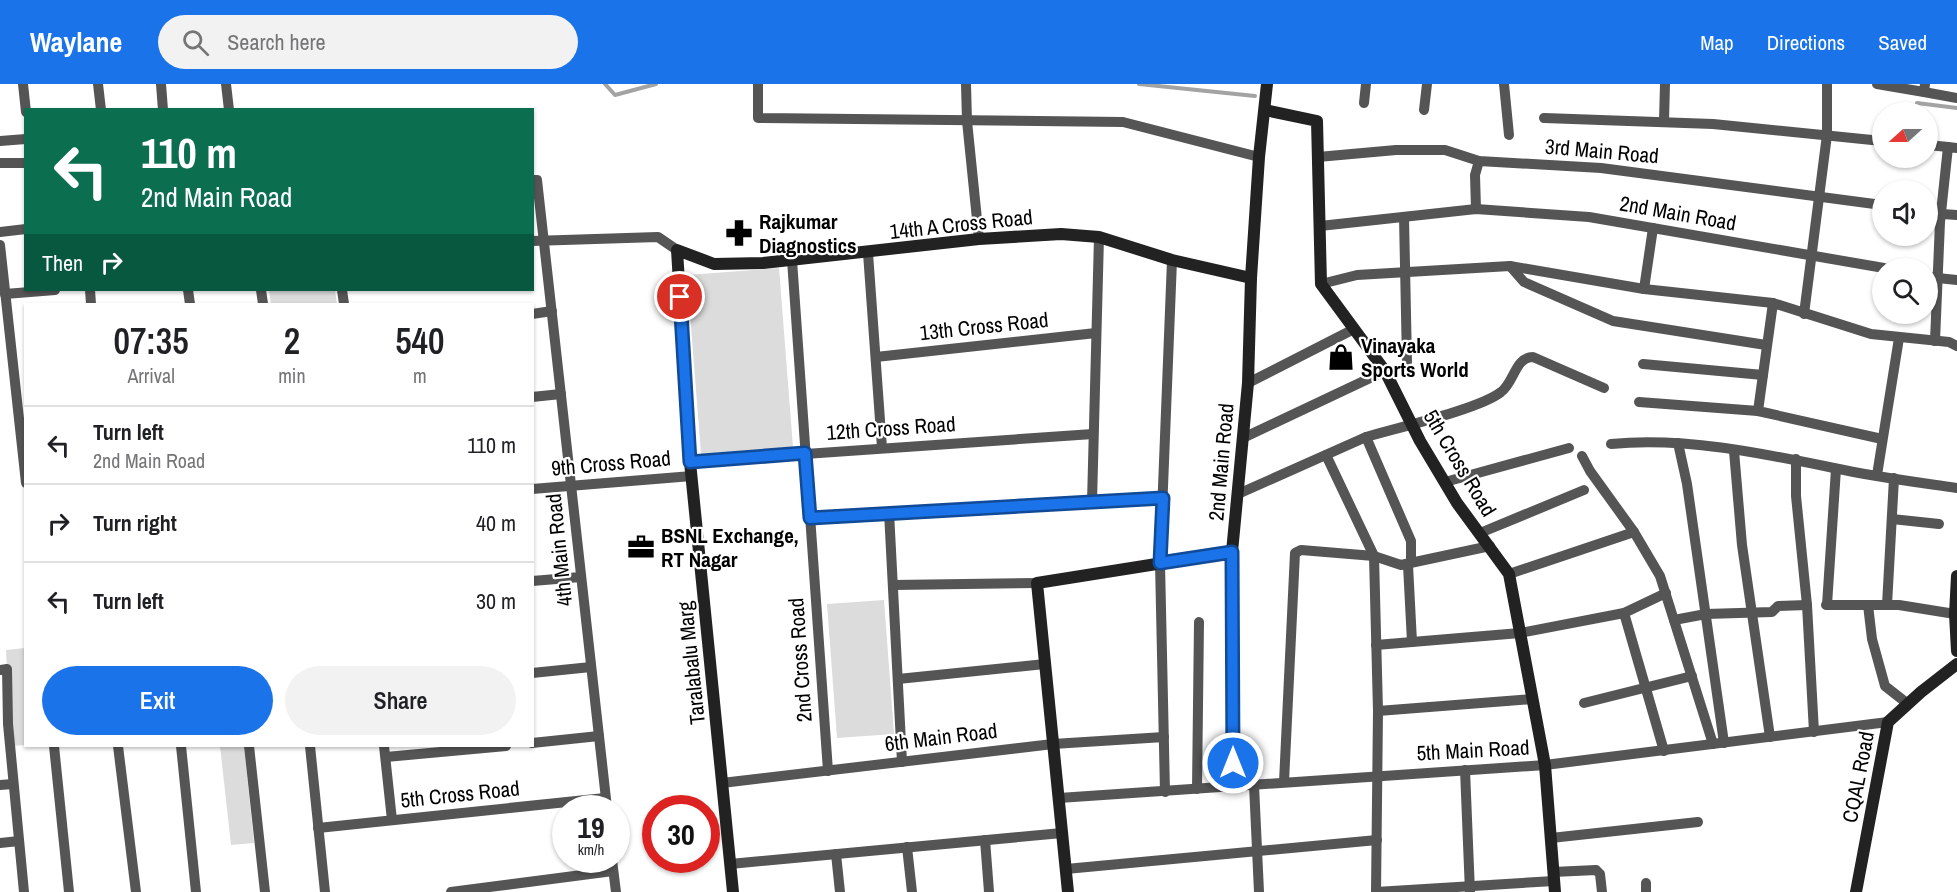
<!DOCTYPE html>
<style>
:root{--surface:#fff;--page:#f2f2f2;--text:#202124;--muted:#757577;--line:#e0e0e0;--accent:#1a73e8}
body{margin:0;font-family:"Archivo Narrow",sans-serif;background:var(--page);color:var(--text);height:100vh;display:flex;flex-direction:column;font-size:22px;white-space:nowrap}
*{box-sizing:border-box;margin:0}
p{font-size:20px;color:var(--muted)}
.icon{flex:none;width:33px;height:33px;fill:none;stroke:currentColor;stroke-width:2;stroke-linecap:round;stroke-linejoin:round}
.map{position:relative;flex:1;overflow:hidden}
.side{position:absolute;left:24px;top:219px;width:510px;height:444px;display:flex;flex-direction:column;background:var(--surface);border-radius:0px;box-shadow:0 2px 4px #0004}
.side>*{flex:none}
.banner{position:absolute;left:24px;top:24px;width:510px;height:183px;border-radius:0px;box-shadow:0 2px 4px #0004;background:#0b6e4f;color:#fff;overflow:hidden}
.needle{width:39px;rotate:249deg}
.fabs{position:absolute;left:1872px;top:18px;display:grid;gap:12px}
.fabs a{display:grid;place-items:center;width:66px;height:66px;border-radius:50%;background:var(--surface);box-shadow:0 2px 4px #0004;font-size:30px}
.speed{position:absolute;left:552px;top:711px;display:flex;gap:12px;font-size:30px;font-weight:700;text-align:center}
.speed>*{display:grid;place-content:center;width:78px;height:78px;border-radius:50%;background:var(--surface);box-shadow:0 2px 4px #0004;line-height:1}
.speed small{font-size:15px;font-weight:400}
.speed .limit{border:9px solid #d22;background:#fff;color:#111}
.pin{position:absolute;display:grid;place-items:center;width:51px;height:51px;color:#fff;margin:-26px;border:3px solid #fff;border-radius:50%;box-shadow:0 2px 6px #0007}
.me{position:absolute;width:66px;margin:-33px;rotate:0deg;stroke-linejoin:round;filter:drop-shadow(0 0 4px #0008)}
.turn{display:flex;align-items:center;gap:21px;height:126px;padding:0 18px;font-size:27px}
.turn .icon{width:78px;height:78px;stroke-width:2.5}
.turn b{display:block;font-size:42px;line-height:51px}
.then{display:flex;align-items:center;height:57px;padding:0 18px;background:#0003;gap:12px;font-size:22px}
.eta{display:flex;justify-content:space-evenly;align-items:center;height:102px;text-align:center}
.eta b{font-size:36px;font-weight:600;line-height:42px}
.cta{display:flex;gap:12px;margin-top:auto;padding:12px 18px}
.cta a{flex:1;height:69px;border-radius:36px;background:var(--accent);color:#fff;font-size:24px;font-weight:600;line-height:69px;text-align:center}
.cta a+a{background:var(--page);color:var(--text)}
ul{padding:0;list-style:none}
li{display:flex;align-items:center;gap:18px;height:78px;padding:0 18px;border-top:2px solid var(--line)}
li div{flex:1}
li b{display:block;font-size:22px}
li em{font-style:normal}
header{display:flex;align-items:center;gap:36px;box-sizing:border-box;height:84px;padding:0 30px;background:var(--accent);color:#fff}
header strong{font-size:28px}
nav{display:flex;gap:33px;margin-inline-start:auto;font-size:21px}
.search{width:420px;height:54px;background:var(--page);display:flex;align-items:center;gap:15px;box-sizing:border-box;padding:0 21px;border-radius:33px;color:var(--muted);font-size:22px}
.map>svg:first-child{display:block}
</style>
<header>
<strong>Waylane</strong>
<div class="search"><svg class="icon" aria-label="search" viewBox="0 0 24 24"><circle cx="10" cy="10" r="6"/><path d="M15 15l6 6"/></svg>Search here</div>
<nav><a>Map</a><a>Directions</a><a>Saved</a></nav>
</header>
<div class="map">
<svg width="1957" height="808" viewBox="0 0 1957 808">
<rect width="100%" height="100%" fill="#fff"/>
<!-- green -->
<g fill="#dcdcdc">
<polygon points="779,184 793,363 701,370 687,191"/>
<polygon points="269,206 335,206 337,220 271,220"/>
<polygon points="884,516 894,650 837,654 827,520"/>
<polygon points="25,564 25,661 11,662 6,566"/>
<polygon points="220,662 244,662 254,759 231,761"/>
</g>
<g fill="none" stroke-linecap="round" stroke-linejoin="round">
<!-- stream -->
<g stroke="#a3a3a3" stroke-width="4">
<polyline points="605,0 615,11 656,0"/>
<polyline points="1139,0 1255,12"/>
<polyline points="1917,19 1957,24"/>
</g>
<!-- street -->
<g stroke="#555" stroke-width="10">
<polyline points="23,0 26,28"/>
<polyline points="98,0 101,26"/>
<polyline points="161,0 163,26"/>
<polyline points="226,0 229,26"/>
<polyline points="758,0 758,34 1123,38 1259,73"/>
<polyline points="966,0 967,37 979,155"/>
<polyline points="1504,0 1509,51"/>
<polyline points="1877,0 1924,8 1925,0"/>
<polyline points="1924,8 1957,14"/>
<polyline points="1364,19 1366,0"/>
<polyline points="1424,26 1427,0"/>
<polyline points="1544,34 1713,40 1882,57"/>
<polyline points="1664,37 1665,0"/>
<polyline points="0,57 26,55"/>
<polyline points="1928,61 1948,63"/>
<polyline points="1318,73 1396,66 1445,66 1479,77 1601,84 1882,121"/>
<polyline points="0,79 26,79"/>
<polyline points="532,96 537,96 607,724"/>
<polyline points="1476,125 1475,91 1479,77"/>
<polyline points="1928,129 1957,131"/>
<polyline points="1404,133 1407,278"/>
<polyline points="1320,142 1476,125 1589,133 1884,184"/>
<polyline points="0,148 26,145"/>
<polyline points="532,157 658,153 677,166"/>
<polyline points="0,161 26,399"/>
<polyline points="868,169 882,364"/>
<polyline points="792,176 828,687"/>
<polyline points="1510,182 1524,198 1613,237 1766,261"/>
<polyline points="1928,193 1957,196"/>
<polyline points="1321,200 1357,191 1510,182 1644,205 1773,219 1871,250 1949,258 1957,262"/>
<polyline points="1644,205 1653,144"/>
<polyline points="90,206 91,220"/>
<polyline points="188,206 190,220"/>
<polyline points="261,206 263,220"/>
<polyline points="342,206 344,220"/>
<polyline points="5,210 55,206"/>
<polyline points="1773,219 1758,327 1882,355"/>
<polyline points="532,230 552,227"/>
<polyline points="1804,230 1827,51 1827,0"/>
<polyline points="1935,257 1940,138 1948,63 1957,64"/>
<polyline points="876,273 1096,249"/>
<polyline points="1643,280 1763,291"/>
<polyline points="1248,299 1354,245"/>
<polyline points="532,313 561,310"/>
<polyline points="1639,318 1758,327"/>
<path d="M1366 353C1396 344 1480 325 1501 308 1514 299 1515 273 1533 273L1604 304"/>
<polyline points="1243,354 1385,287"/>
<polyline points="1678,359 1687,400 1724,659"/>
<path d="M1611 360C1685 353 1761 369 1834 384 1875 393 1916 398 1957 404"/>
<polyline points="1734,367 1742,461 1770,653"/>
<polyline points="1326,371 1374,472 1378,627 1376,808"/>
<polyline points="1582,372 1590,387 1634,448 1660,492 1713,660"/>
<polyline points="1796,375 1796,412 1807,521 1814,648"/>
<polyline points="690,378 1093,350"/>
<polyline points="1877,391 1899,254"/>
<polyline points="1445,398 1569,364"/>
<polyline points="532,405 692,392"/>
<polyline points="1238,410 1366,353 1411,457 1411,477 1408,481 1412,558"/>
<polyline points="1092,418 1099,153"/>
<polyline points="889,428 902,678"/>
<polyline points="810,434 1163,414"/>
<polyline points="1892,435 1939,440"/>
<polyline points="1480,449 1584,406"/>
<polyline points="1232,468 1233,702"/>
<polyline points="1509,490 1634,448"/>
<polyline points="532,497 581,493"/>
<polyline points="893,501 1037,499"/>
<polyline points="1826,521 1899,521 1955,530"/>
<polyline points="1827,521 1836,385"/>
<polyline points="1868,521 1872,555 1885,602 1908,620"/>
<polyline points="1887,521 1894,394"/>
<polyline points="1624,529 1664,667"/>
<polyline points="1674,536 1706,530 1772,528 1778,522 1807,521"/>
<polyline points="1376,561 1520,549 1624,529 1666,509"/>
<polyline points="0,586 7,585 8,640 24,808"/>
<polyline points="532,589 591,583"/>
<polyline points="898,595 1045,580"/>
<polyline points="1584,619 1692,592"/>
<polyline points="1378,627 1533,615"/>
<polyline points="532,659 599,652"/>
<polyline points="54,662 69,808"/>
<polyline points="118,662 136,808"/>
<polyline points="181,662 196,808"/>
<polyline points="249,662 265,808"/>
<polyline points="310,662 325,808"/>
<polyline points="384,662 392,736"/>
<polyline points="386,673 506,662"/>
<polyline points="1465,686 1470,808"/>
<polyline points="1284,698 1295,469 1301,466 1374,472 1401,481 1490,462"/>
<polyline points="722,699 1053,660 1164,653"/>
<polyline points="0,701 13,700"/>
<polyline points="1254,701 1259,808"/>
<polyline points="1197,705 1199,538"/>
<polyline points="1165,708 1160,479 1172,176"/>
<polyline points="1059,714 1545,681 1888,638"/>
<polyline points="318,744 605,714"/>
<polyline points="1551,754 1698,738"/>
<polyline points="985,756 989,808"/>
<polyline points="0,759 19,757"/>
<polyline points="907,763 912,808"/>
<polyline points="836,770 840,808"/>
<polyline points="612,776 616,808"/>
<polyline points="730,780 1062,749"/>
<polyline points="1066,785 1377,756"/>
<polyline points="1553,788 1596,786 1600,790 1602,808"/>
<polyline points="1646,799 1646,808"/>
<polyline points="451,808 613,787"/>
<polyline points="1376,808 1554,797"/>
</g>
<!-- secondary -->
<g stroke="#222" stroke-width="12">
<polyline points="1265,26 1317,37 1321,200 1385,287 1420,357 1457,419 1509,490 1545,681 1555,808"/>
<polyline points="1957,492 1955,530 1957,567"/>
<polyline points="733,808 690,378 677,166 714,180 763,179 979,155 1061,150 1099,153 1172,176 1251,194"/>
<polyline points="1068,808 1037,499 1232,468 1248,299 1251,194 1259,73 1267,0"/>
<polyline points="1856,808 1888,638 1921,608 1957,580"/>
</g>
</g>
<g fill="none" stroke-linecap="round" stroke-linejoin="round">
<defs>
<polyline id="route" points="680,213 690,378 805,369 810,434 1163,414 1160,479 1232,468 1233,679"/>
</defs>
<!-- route casing -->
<use href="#route" stroke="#114b97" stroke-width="15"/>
<!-- route -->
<use href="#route" stroke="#1a73e8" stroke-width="10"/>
</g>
<!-- icons -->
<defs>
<symbol id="pharmacy-bare" viewBox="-9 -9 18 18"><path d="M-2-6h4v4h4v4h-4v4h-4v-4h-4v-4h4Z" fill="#000" stroke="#fff" stroke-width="2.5" paint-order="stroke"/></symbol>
<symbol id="shop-bare" viewBox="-9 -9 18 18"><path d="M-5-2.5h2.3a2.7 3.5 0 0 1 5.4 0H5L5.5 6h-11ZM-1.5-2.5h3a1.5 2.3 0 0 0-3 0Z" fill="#000" stroke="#fff" stroke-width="2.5" paint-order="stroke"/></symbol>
<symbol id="office-bare" viewBox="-9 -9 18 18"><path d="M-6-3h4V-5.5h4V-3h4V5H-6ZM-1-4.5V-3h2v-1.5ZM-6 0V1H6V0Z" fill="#000" stroke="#fff" stroke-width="2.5" paint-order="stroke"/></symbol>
</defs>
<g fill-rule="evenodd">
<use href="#pharmacy-bare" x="720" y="130" width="38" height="38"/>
<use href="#shop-bare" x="1322" y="254" width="38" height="38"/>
<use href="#office-bare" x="622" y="444" width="38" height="38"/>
</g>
<g text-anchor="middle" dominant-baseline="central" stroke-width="4.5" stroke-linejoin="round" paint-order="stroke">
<!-- street labels -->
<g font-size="21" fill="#000" stroke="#fff">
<text transform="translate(1602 67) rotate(5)">3rd Main Road</text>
<text transform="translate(1678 129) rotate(10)">2nd Main Road</text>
<text transform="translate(961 140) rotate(-6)">14th A Cross Road</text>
<text transform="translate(984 242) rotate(-6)">13th Cross Road</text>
<text transform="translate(891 344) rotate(-4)">12th Cross Road</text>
<text transform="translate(1221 378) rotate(-85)">2nd Main Road</text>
<text transform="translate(611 379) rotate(-5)">9th Cross Road</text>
<text transform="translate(1460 379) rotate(59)">5th Cross Road</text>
<text transform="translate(559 466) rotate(-96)">4th Main Road</text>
<text transform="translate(800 576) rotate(-94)">2nd Cross Road</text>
<text transform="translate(691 579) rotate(-96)">Taralabalu Marg</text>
<text transform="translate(941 653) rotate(-7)">6th Main Road</text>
<text transform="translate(1473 666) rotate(-3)">5th Main Road</text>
<text transform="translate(1858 693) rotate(-79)">CQAL Road</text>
<text transform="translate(460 710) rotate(-6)">5th Cross Road</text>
</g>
<!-- poi labels -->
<g font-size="21" font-weight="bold" fill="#000" stroke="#fff" text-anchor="start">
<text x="759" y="137">Rajkumar<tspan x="759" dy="24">Diagnostics</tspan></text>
<text x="1361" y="261">Vinayaka<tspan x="1361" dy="24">Sports World</tspan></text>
<text x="661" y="451">BSNL Exchange,<tspan x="661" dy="24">RT Nagar</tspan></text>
</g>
</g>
</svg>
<div class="fabs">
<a><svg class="needle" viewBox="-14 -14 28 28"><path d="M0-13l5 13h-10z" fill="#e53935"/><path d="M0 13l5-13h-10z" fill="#757577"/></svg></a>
<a><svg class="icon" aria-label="sound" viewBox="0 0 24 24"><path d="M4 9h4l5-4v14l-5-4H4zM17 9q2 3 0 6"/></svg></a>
<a><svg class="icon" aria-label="search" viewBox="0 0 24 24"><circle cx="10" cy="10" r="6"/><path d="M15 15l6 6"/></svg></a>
</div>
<div class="speed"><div>19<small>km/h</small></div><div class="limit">30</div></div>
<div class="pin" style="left:680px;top:213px;background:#d93025"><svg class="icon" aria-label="arrive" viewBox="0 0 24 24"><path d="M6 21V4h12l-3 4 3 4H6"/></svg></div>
<svg class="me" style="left:1233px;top:679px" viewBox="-20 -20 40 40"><circle r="17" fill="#1a73e8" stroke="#fff" stroke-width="3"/><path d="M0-11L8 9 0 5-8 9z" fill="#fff"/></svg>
<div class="banner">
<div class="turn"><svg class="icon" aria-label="left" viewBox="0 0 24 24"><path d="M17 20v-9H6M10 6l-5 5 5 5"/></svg><div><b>110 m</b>2nd Main Road</div></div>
<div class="then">Then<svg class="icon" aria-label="right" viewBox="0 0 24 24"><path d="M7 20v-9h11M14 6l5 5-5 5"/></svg></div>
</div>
<section class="side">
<div class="eta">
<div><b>07:35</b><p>Arrival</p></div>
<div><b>2</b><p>min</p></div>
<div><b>540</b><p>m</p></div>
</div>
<ul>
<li><svg class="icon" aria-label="left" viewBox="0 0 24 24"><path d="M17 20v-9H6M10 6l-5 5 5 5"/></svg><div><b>Turn left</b><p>2nd Main Road</p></div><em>110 m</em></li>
<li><svg class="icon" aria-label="right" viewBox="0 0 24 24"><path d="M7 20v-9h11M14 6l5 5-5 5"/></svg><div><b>Turn right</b></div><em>40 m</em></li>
<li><svg class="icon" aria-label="left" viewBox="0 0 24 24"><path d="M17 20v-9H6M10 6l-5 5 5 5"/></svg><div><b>Turn left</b></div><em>30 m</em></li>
</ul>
<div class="cta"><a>Exit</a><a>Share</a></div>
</section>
</div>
